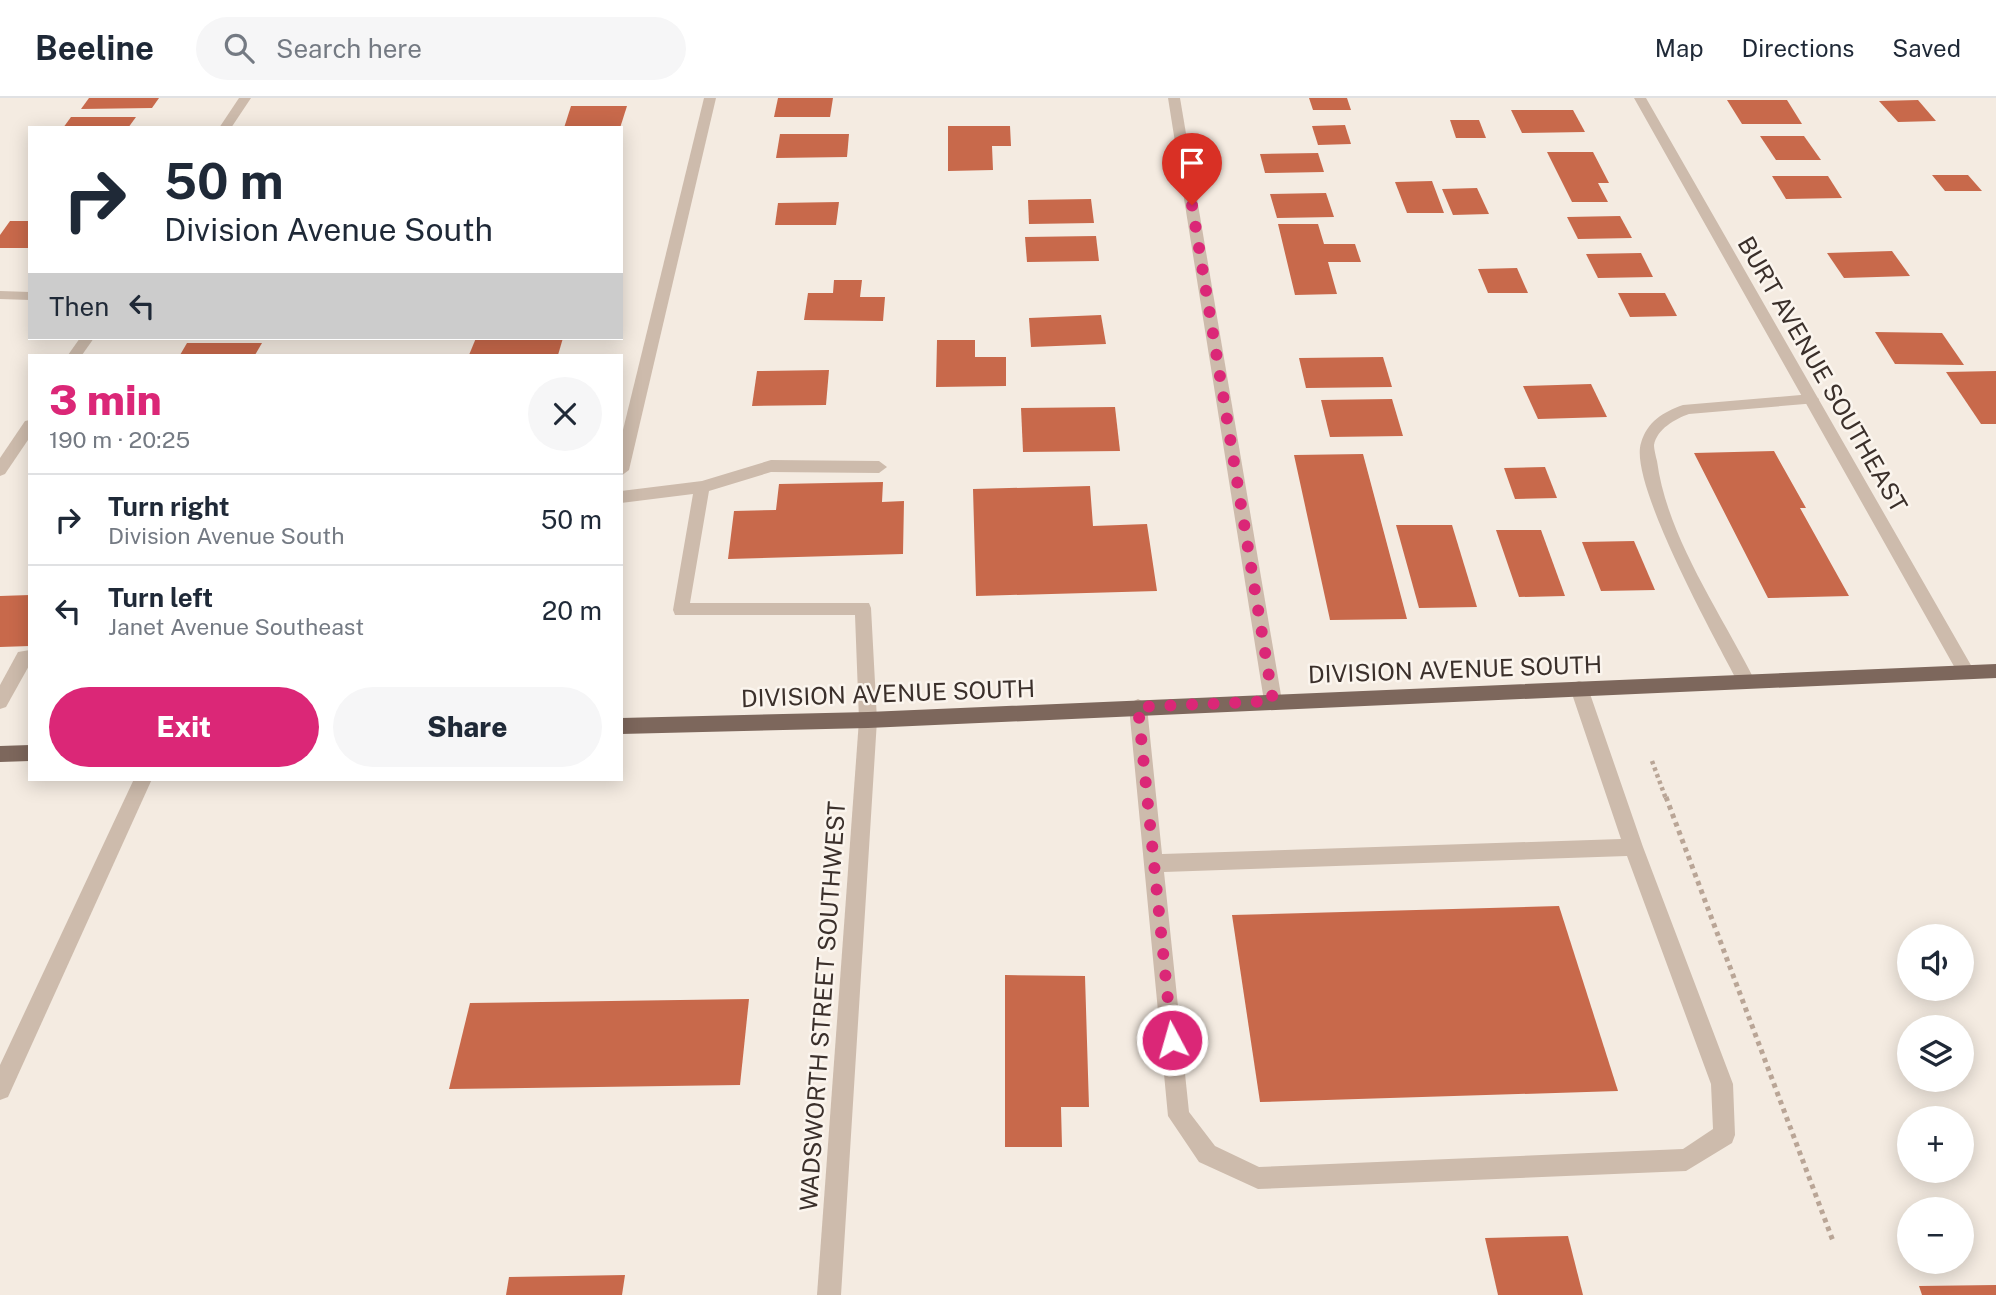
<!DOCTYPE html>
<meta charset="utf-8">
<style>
:root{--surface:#fff;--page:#f6f6f7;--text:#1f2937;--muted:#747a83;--line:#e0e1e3;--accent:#db2777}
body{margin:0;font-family:"Public Sans",sans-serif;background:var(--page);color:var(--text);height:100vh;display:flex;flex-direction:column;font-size:26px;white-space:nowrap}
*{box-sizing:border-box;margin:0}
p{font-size:23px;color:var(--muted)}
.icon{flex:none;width:38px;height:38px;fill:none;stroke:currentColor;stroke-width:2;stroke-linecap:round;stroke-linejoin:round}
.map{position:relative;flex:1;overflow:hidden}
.details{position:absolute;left:28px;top:256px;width:595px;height:427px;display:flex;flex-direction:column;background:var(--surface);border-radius:0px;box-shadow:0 4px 18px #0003}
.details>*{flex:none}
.guide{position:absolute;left:28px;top:28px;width:595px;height:214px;border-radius:0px;box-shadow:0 4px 18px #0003;background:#fff;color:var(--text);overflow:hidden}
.controls{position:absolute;left:1897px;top:826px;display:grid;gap:14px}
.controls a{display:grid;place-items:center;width:77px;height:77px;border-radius:50%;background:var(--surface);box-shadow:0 4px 18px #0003;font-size:35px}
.pin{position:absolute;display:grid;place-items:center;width:60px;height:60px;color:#fff;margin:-72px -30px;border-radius:50% 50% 50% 0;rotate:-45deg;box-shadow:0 0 7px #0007}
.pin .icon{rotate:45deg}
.me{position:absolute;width:77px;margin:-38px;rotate:354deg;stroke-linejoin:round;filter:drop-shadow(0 0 5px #0008)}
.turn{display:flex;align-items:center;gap:24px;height:147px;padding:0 21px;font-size:32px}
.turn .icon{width:91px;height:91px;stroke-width:2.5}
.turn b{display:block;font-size:49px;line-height:60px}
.then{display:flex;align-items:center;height:66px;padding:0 21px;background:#0003;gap:14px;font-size:26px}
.round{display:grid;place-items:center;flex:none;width:74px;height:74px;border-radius:37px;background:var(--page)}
.overview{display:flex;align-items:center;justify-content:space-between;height:119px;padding:0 21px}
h1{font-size:42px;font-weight:800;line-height:52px;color:var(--accent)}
.cta{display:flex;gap:14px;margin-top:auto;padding:14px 21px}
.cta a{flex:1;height:80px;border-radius:42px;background:var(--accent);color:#fff;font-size:28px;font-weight:800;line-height:80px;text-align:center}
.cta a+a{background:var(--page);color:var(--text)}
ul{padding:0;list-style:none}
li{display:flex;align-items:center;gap:21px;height:91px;padding:0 21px;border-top:2px solid var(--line)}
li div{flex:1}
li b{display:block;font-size:26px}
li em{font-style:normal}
header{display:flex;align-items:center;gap:42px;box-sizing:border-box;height:98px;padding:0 35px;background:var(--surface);border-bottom:2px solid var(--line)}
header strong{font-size:33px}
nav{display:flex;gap:38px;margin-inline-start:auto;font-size:24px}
.search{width:490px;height:63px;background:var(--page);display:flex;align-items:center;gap:18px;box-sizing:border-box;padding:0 24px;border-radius:38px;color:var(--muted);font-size:26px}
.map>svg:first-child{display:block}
</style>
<header>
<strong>Beeline</strong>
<div class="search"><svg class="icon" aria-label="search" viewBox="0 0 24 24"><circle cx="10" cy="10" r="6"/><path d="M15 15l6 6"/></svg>Search here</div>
<nav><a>Map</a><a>Directions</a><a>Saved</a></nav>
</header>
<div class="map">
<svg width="1996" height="1197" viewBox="0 0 1996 1197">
<rect width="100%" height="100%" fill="#f4ebe1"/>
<!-- building -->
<g fill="#c8694b">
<polygon points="89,0 159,0 152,10 81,11"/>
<polygon points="778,0 833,0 830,19 774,19"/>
<polygon points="1309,0 1347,0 1351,12 1313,12"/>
<polygon points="1727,2 1787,2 1802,26 1742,26"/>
<polygon points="1918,2 1936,23 1898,24 1879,3"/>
<polygon points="571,8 627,8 620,30 564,30"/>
<polygon points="1511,12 1573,12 1585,34 1522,35"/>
<polygon points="71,19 136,19 128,30 63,30"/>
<polygon points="1450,22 1479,22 1486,40 1456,40"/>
<polygon points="1345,27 1351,46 1318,47 1312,28"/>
<polygon points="948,28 1010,28 1011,48 992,48 993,72 948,73"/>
<polygon points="780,36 849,36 847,59 776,60"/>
<polygon points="1760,38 1804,38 1821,62 1776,62"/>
<polygon points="1547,54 1593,54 1609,85 1598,85 1608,104 1572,104"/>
<polygon points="1318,55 1324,74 1265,75 1260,56"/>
<polygon points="1932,77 1968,77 1982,93 1945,93"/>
<polygon points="1772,78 1828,78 1842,100 1786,101"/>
<polygon points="1432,83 1444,115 1407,115 1395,84"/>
<polygon points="1477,90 1489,116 1453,117 1442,91"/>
<polygon points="1326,95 1334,119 1277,120 1270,96"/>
<polygon points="1091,101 1094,125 1029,126 1028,102"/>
<polygon points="839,104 836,127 775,127 778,105"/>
<polygon points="1620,118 1632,140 1578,141 1567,119"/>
<polygon points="10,123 30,123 30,150 0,150 0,137"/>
<polygon points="1278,126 1318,126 1324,146 1355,146 1361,164 1328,164 1337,196 1295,197"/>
<polygon points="1096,138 1099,163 1027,164 1025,139"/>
<polygon points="1892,153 1910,178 1844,180 1827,155"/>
<polygon points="1641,155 1653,179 1598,180 1586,156"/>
<polygon points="1517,170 1528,195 1488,195 1478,171"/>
<polygon points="834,182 862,182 860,199 885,199 883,223 804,222 808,195 833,195"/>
<polygon points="1618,195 1665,195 1677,218 1630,219"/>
<polygon points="1101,217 1106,246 1031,249 1029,220"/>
<polygon points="1875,234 1942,235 1964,267 1895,266"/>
<polygon points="476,240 563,240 558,257 469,257"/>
<polygon points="937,242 975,242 975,259 1006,259 1006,288 936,289"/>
<polygon points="187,245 262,245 255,257 180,257"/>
<polygon points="1383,259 1392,289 1306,290 1299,260"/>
<polygon points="829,272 826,307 752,308 757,273"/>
<polygon points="1996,273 1996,326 1981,326 1946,274"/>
<polygon points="1591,286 1607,319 1538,321 1523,288"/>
<polygon points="1392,301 1403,338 1330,339 1321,302"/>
<polygon points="1115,309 1120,353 1023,354 1021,310"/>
<polygon points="1774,353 1806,410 1800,410 1849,498 1768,500 1694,355"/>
<polygon points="1363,356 1407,521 1330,522 1294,357"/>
<polygon points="1545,369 1557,400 1515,401 1504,370"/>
<polygon points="883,384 882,404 904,403 903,456 728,461 734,413 776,412 779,386"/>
<polygon points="1090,388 1093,428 1147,426 1157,493 976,498 973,391"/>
<polygon points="1396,427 1452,427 1477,509 1419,510"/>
<polygon points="1496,432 1541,432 1565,498 1519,499"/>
<polygon points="1634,443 1655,492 1601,493 1582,444"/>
<polygon points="30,497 30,548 0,549 0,498"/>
<polygon points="1559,808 1618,993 1260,1004 1232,817"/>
<polygon points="1005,877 1085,878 1089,1009 1061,1009 1062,1049 1005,1049"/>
<polygon points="749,901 740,987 449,991 470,905"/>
<polygon points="1568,1138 1583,1197 1498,1197 1485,1140"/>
<polygon points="625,1177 622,1197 506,1197 509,1179"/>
<polygon points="1996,1187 1996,1197 1922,1197 1919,1188"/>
</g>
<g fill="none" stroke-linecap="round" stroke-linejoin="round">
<!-- path-far1 -->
<polyline stroke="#b9a596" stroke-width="4.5" stroke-dasharray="3.5 3.5" stroke-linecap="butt" points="1652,663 1666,701"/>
<!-- path -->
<polyline stroke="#b9a596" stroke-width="5" stroke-dasharray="4.5 4.5" stroke-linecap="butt" points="1666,699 1833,1143"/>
<!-- service -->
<g fill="#cdbbac" fill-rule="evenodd">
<polygon points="0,193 30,194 30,202 0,201"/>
<path d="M1812 296 1819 301 1817 305 1689 316C1675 321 1657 331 1654 347 1654 351 1656 359 1657 363 1667 439 1721 515 1755 583L1752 588 1746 590 1740 588C1718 546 1628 385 1641 345 1647 324 1663 314 1683 307Z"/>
<polygon points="771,362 879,363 887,369 879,375 771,374 709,393 690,505 869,505 871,510 877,622 874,627 868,630 862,627 859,622 855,517 675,517 673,512 693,396 621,405 621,393 702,383"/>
<polygon points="30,552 30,566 6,609 0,611 0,587 18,554"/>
<path d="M1579 583 1585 585 1588 590 1643 749 1733 986 1735 1037 1732 1045 1686 1073 1258 1091 1199 1064 1168 1018 1129 609 1132 604 1138 601 1144 604 1147 609 1162 756 1621 741 1570 590 1573 585ZM1627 758 1711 986 1713 1031 1683 1051 1259 1069 1215 1048 1189 1014 1164 774Z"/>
</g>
<!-- minor -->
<g fill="#cdbbac" fill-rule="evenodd">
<polygon points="239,0 251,0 231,30 219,30"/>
<polygon points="704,0 716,0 629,372 621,378 621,340"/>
<polygon points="1168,0 1180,0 1282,603 1279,608 1273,610 1267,608 1264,603"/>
<polygon points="1634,0 1646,0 1972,569 1975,574 1972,579 1966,581 1960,579"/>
<polygon points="80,240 94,240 82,257 68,257"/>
<polygon points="30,322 30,339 5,376 0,378 0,360 25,323"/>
<polygon points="868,614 874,617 877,622 841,1197 817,1197 859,622 862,617"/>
<polygon points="134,681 152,681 8,999 0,1002 0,967"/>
</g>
<!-- primary -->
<g fill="#7d675c" fill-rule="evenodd">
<polygon points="1996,566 1996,580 868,630 621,636 621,620 868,614"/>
<polygon points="30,647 30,663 0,664 0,648"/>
</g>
</g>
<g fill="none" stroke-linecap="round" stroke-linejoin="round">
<!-- route -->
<polyline stroke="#db2777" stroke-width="12" stroke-dasharray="0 21.6" points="1172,942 1138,609 1273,603 1192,107"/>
</g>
<g text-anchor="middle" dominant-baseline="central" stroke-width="5" stroke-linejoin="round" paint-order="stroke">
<!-- street labels -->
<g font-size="24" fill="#3b302b" stroke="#fbf5ee">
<text transform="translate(1823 276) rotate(60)">BURT AVENUE SOUTHEAST</text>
<text transform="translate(1455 571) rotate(-2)">DIVISION AVENUE SOUTH</text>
<text transform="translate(888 595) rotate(-2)">DIVISION AVENUE SOUTH</text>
<text transform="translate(822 908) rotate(-86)">WADSWORTH STREET SOUTHWEST</text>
</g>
</g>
</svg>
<div class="controls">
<a><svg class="icon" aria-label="sound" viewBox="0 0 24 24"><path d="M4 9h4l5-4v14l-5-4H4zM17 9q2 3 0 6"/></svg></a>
<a><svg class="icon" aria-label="layers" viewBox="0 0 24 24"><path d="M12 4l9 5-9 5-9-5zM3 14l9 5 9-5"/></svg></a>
<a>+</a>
<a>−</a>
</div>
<div class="pin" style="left:1192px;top:107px;background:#d93025"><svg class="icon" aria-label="arrive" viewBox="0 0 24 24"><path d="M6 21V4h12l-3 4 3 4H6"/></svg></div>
<svg class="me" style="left:1172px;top:942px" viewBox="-20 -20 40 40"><circle r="17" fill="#db2777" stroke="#fff" stroke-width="3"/><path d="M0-11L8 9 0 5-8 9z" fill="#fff"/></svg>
<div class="guide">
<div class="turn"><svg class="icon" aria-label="right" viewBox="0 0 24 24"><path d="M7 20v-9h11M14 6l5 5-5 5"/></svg><div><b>50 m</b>Division Avenue South</div></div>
<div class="then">Then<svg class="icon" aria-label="left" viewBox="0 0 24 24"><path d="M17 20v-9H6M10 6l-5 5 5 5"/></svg></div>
</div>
<section class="details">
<div class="overview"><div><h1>3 min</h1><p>190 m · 20:25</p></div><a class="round"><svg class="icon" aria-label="close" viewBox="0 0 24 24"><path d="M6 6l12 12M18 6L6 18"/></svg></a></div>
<ul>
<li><svg class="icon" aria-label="right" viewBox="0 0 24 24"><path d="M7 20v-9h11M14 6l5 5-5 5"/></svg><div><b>Turn right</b><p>Division Avenue South</p></div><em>50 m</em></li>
<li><svg class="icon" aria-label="left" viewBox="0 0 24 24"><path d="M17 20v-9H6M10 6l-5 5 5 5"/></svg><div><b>Turn left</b><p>Janet Avenue Southeast</p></div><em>20 m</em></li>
</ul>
<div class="cta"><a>Exit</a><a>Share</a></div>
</section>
</div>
